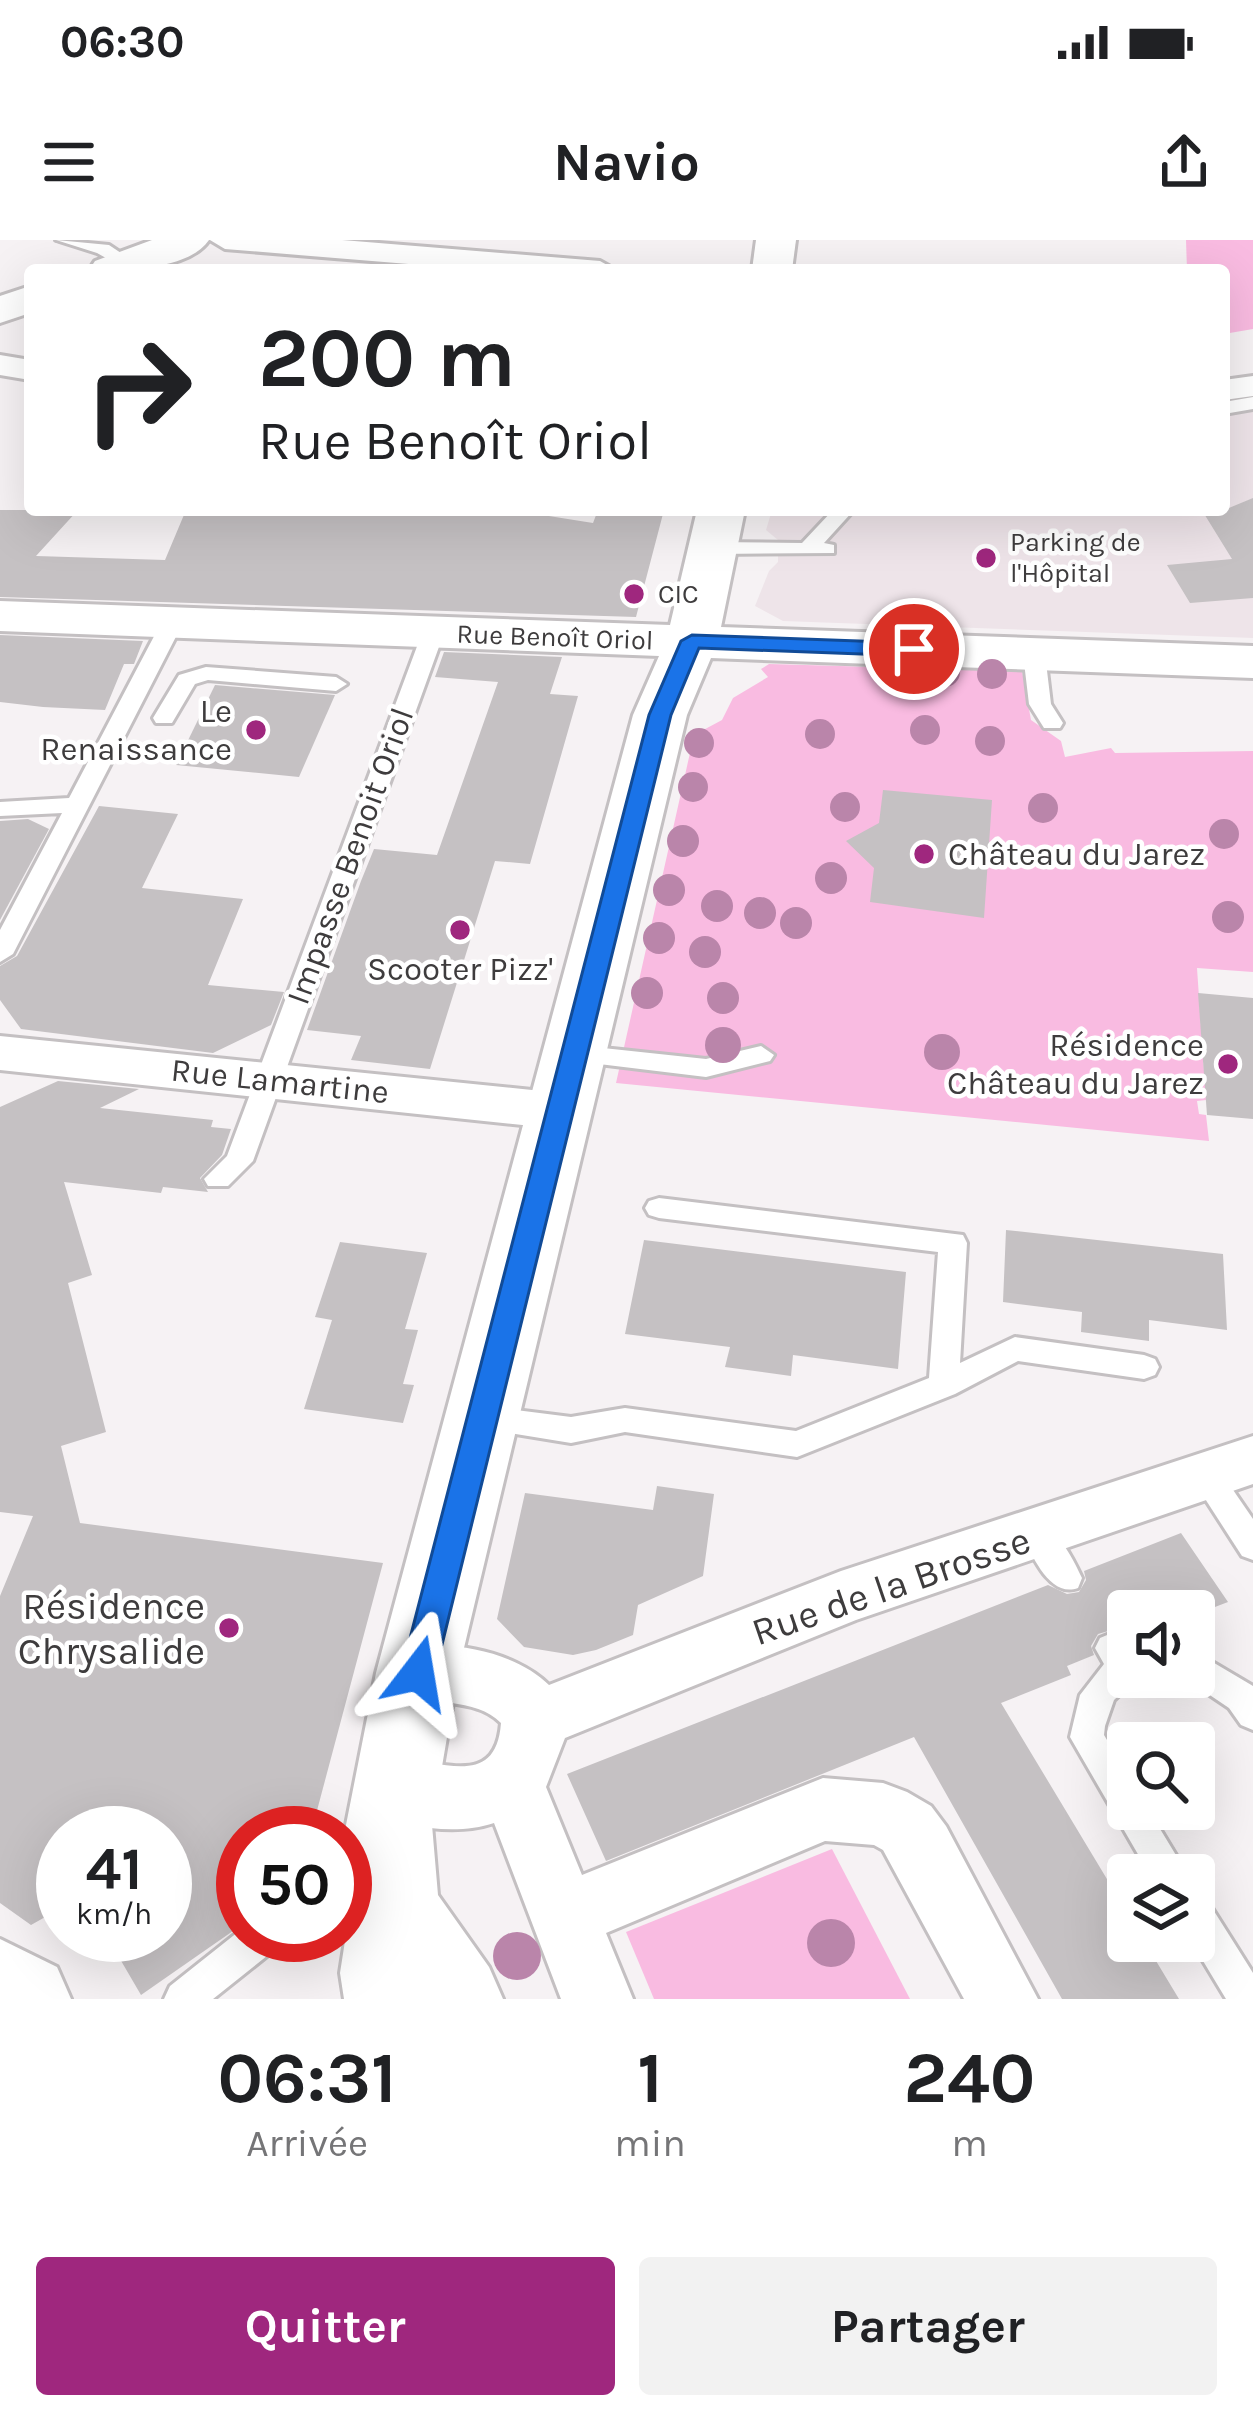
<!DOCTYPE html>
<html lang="fr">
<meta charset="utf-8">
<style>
:root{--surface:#fff;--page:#f2f2f2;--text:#202124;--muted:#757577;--accent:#9f277e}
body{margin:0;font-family:Karla,sans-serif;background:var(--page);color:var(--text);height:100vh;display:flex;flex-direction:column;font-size:45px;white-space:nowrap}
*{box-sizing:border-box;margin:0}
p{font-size:39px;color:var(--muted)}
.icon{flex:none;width:66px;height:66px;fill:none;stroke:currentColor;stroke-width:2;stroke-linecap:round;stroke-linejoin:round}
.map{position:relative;height:1759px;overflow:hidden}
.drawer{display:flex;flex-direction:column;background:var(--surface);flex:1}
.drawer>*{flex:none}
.banner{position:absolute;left:24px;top:24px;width:1206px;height:252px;border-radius:12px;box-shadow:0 12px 48px #0002;background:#fff;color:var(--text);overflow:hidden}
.controls{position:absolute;left:1107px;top:1350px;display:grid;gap:24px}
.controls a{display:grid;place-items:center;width:108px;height:108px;border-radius:12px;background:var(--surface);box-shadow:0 12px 48px #0002;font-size:60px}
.speed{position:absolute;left:36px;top:1566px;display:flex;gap:24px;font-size:60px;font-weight:700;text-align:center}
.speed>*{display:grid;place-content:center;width:156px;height:156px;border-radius:50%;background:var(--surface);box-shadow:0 12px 48px #0002;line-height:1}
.speed small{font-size:30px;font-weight:400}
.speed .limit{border:18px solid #d22;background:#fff;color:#111}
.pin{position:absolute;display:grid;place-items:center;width:102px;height:102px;color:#fff;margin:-51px;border:6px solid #fff;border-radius:50%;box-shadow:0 3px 12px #0007}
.me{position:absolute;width:132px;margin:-66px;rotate:14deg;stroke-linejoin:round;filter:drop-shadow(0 0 9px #0008)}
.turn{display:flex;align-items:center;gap:42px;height:252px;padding:0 36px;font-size:54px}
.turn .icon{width:156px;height:156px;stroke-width:2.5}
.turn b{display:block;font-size:84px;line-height:102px}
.eta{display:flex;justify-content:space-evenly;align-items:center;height:204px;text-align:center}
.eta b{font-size:72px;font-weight:700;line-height:84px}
.action{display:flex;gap:24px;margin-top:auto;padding:24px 36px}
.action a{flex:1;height:138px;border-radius:12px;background:var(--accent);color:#fff;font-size:48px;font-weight:700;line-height:138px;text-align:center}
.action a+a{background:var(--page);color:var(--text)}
.status{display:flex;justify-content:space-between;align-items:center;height:84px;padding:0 60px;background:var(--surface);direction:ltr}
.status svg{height:33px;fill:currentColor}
header{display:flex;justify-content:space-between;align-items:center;height:156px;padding:0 36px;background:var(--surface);font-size:54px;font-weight:700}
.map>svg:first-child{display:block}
</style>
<div class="status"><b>06:30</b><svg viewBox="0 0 49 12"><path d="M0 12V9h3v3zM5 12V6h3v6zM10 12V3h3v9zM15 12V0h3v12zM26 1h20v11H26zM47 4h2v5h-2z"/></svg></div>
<header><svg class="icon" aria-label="menu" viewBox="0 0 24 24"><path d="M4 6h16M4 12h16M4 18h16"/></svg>Navio<svg class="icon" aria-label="share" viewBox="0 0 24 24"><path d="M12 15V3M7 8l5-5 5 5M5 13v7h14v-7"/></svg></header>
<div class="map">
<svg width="1253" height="1759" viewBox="0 0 1253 1759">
<rect width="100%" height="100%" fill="#f6f2f4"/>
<!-- built -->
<polygon fill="#eee4e9" points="1253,155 1253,398 783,381 755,366 769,331 778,322 778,300 766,290 772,270 1224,270 1224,161"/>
<!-- green -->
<g fill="#f9bbe1">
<polygon points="1186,0 1253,0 1253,89 1224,94 1224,30 1187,30"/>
<polygon points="769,424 1022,431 1031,480 1061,501 1065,517 1111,508 1115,513 1253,511 1253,732 1197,728 1206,860 1197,861 1199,874 1206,875 1209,901 616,843 694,495 722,480 733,458 768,437 761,429"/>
<polygon points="832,1609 910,1759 654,1759 626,1692"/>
</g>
<!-- building -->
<g fill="#c5c1c3">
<polygon points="1253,258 1253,358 1190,363 1167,325 1232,319 1203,272 1224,270"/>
<polygon points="0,270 78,270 36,316 165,320 186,270 400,270 454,276 458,270 511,270 593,283 598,270 664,270 636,377 0,357"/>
<polygon points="0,395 143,401 134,424 124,424 105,470 43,467 0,462"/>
<polygon points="444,412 562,417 550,454 578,456 530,624 495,621 430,829 351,820 361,796 307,790 361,641 374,609 437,615 498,442 435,437"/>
<polygon points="215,445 335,455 299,537 176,525"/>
<polygon points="883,550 992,560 984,678 870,662 874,628 846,601 879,583"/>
<polygon points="99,566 178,574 142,648 243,659 208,745 284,752 271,785 213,813 21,789 0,760 0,726 17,716"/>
<polygon points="28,579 49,589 0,680 0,581"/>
<polygon points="1198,753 1253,758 1253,879 1207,875"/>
<polygon points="58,841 139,849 100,868 213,880 211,887 231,889 222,915 200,938 208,952 163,947 161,953 64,942 92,1035 68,1043 106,1192 61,1206 80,1283 383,1323 311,1593 243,1593 243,1684 141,1755 106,1695 165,1695 165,1593 63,1593 63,1667 31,1685 0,1663 0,1356 33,1276 0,1272 0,867"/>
<polygon points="1006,990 1223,1014 1227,1090 1149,1080 1149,1101 1081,1092 1082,1072 1003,1062"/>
<polygon points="644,1000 906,1032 898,1129 793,1115 791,1136 725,1127 730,1107 625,1094"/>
<polygon points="340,1002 427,1013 405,1089 418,1090 403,1144 414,1145 403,1183 304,1169 332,1080 315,1077"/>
<polygon points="657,1246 714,1254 703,1336 638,1365 633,1395 596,1410 573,1415 524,1407 497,1379 525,1253 653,1270"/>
<polygon points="1181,1293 1228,1362 1194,1375 1194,1371 1128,1371 1128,1399 1115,1389 1098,1394 1091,1406 1094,1415 1067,1426 1071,1435 1001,1463 1128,1674 1128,1701 1144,1701 1179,1759 1062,1759 914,1497 606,1621 567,1534 1048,1345 1067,1354 1079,1352 1086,1340 1084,1331"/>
</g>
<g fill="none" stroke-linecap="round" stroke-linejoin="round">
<defs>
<g id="lane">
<polygon points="56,0 109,5 136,23 122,27 97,13"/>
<polygon points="1253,157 1253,169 1224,174 1224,162"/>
<polygon points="833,270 854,270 824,303 834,305 834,313 713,314 703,308 713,302 802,303"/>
<polygon points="172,377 183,383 13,714 0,722 0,690 62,573 0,576 0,562 69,558 161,383"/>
<polygon points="433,387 444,393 253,921 228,946 208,946 204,939 227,916 422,393"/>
<polygon points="1034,408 1045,414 1051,464 1063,483 1060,488 1044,488 1029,464 1023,414"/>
<polygon points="206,427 336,437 347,444 336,451 208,440 195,444 172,483 156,483 153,478 179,435"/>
<polygon points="575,805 706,819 761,806 774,815 770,821 706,837 566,820 562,814 566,808"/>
<polygon points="659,958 963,995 967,1003 960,1123 1015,1097 1144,1115 1155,1119 1159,1127 1155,1135 1144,1139 1018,1121 955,1154 797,1217 625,1192 571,1203 473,1187 469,1178 473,1169 484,1166 571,1177 625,1168 796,1191 929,1138 938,1012 659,978 649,975 645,968 649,961"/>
<polygon points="1207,1224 1218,1228 1253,1279 1253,1320 1242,1316 1191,1237 1196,1228"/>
<path d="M1038 1281C1058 1289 1073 1319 1082 1338L1078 1348C1050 1358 1033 1317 1022 1295L1027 1285Z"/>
<polygon points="1112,1393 1128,1404 1128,1437 1138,1437 1114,1460 1105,1486 1104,1495 1128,1535 1128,1569 1148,1569 1188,1635 1150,1635 1070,1497 1080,1455 1104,1424 1095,1408 1100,1398"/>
<polygon points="1194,1411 1253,1446 1253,1490 1241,1485 1229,1468 1183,1437 1194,1437"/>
<polygon points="1194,1655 1207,1660 1253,1733 1253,1759 1226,1759 1191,1701 1194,1701"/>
<polygon points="243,1688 243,1695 282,1695 277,1708 213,1759 164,1759 170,1746"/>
</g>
<g id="street">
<polygon points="210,0 342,0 600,21 616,30 482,30 225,9"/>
<polygon points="0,115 30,120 30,140 0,135"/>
<polygon points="1253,136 1253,156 1224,160 1224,140"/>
<polygon points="0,796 561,853 579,858 586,871 579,884 561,889 0,830"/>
<path d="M1253 1196V1244L856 1380 565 1498 546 1547 582 1635 823 1538 883 1543 907 1552 931 1566 946 1586 1038 1759H964L883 1610 874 1605 825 1601 606 1693 633 1759H561L494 1583C456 1596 405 1587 369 1573L359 1551 369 1529C377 1526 387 1521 396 1520 439 1518 496 1551 501 1483 476 1457 427 1465 395 1453L385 1433 395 1413C439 1396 514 1410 549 1445L841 1331Z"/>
</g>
<g id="secondary">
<path d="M152 0H209C188 31 122 30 89 30L95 21Z"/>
<polygon points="756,0 796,0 792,30 752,30"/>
<polygon points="30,46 30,73 0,83 0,56"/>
<polygon points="697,270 745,270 721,387 1253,406 1253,438 711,418 687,475 458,1433 432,1585 438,1655 489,1727 503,1759 344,1759 340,1733 350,1669 346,1585 376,1433 633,475 659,416 0,391 0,361 670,385"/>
<polygon points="0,1699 57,1727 71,1759 0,1759"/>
</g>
</defs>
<!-- lane casing -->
<use href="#lane" stroke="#c4c0c2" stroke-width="6"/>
<!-- street casing -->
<use href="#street" stroke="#c4c0c2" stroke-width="6"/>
<!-- secondary casing -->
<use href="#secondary" stroke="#c4c0c2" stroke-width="6"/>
<!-- lane -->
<use href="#lane" fill="#fff" fill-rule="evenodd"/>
<!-- street -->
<use href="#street" fill="#fff" fill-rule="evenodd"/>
<!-- secondary -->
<use href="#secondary" fill="#fff" fill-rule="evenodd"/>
</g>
<!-- trees -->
<g fill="#ba85aa">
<circle cx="890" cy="431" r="15"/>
<circle cx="945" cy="432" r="15"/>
<circle cx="992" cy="434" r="15"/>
<circle cx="925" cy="490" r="15"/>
<circle cx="820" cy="494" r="15"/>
<circle cx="990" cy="501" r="15"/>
<circle cx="699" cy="503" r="15"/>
<circle cx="693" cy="547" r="15"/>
<circle cx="845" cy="567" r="15"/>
<circle cx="1043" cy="568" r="15"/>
<circle cx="1224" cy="594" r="15"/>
<circle cx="683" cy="601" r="16"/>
<circle cx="831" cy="638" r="16"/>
<circle cx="669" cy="650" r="16"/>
<circle cx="717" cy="666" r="16"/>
<circle cx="760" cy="673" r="16"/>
<circle cx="1228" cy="677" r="16"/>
<circle cx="796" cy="683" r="16"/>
<circle cx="659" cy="698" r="16"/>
<circle cx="705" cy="712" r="16"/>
<circle cx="647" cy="753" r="16"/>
<circle cx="723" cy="758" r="16"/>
<circle cx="723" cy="805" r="18"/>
<circle cx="942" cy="812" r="18"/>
<circle cx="831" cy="1703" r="24"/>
<circle cx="517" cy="1716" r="24"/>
</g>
<!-- route -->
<polygon fill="#1a73e8" stroke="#114b97" stroke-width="3" points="692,395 914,403 925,409 914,416 699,408 671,475 435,1433 430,1444 418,1448 406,1444 401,1433 649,475 681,401"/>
<!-- markers -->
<g fill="#9f277e" stroke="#fff" stroke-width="4.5">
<circle cx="986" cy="318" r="12"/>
<circle cx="634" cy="354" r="12"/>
<circle cx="256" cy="490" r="12"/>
<circle cx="924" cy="614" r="12"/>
<circle cx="460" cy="690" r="12"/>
<circle cx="1228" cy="824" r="12"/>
<circle cx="229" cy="1388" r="12"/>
</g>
<g text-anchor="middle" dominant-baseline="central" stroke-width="9" stroke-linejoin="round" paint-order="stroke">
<!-- far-poi labels -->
<g font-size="27" fill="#3e3c3d" stroke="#fff" text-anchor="start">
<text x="1010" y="302">Parking de<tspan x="1010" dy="31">l'Hôpital</tspan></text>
<text x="658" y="354">CIC</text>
</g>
<!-- far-street labels -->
<g font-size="27" fill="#3e3c3d" stroke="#fff">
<text transform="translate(555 397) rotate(2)">Rue Benoît Oriol</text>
</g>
<!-- poi labels -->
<g font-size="33" fill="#3e3c3d" stroke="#fff" text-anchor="end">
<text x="232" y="471">Le<tspan x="232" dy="38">Renaissance</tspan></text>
<text x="948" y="614" text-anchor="start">Château du Jarez</text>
<text x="460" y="729" text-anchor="middle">Scooter Pizz'</text>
<text x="1204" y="805">Résidence<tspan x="1204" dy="38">Château du Jarez</tspan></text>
</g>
<!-- street labels -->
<g font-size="33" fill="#3e3c3d" stroke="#fff">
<text transform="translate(350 616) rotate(-70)">Impasse Benoit Oriol</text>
<text transform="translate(280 841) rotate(6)">Rue Lamartine</text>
</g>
<!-- near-street labels -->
<g font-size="39" fill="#3e3c3d" stroke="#fff">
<text transform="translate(891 1346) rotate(-19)">Rue de la Brosse</text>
</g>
<!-- near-poi labels -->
<g font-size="39" fill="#3e3c3d" stroke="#fff" text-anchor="end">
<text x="205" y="1366">Résidence<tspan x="205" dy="45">Chrysalide</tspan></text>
</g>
</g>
</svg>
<div class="controls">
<a><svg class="icon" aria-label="sound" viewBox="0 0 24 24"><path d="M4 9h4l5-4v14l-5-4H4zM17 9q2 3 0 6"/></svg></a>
<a><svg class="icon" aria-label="search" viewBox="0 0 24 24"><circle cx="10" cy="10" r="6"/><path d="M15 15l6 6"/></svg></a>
<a><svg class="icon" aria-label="layers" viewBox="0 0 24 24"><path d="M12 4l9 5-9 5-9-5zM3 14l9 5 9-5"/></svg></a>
</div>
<div class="speed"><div>41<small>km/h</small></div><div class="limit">50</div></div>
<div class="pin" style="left:914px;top:409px;background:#d93025"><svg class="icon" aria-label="arrive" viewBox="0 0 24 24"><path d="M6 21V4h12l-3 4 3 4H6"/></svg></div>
<svg class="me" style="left:418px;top:1433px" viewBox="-20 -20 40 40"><path d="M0-17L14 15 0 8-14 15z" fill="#1a73e8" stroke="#fff" stroke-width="4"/></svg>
<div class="banner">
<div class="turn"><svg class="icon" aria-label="right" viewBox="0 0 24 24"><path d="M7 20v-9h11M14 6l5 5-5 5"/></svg><div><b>200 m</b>Rue Benoît Oriol</div></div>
</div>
</div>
<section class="drawer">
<div class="eta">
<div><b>06:31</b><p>Arrivée</p></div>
<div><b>1</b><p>min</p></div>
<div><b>240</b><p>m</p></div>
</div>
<div class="action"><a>Quitter</a><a>Partager</a></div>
</section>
